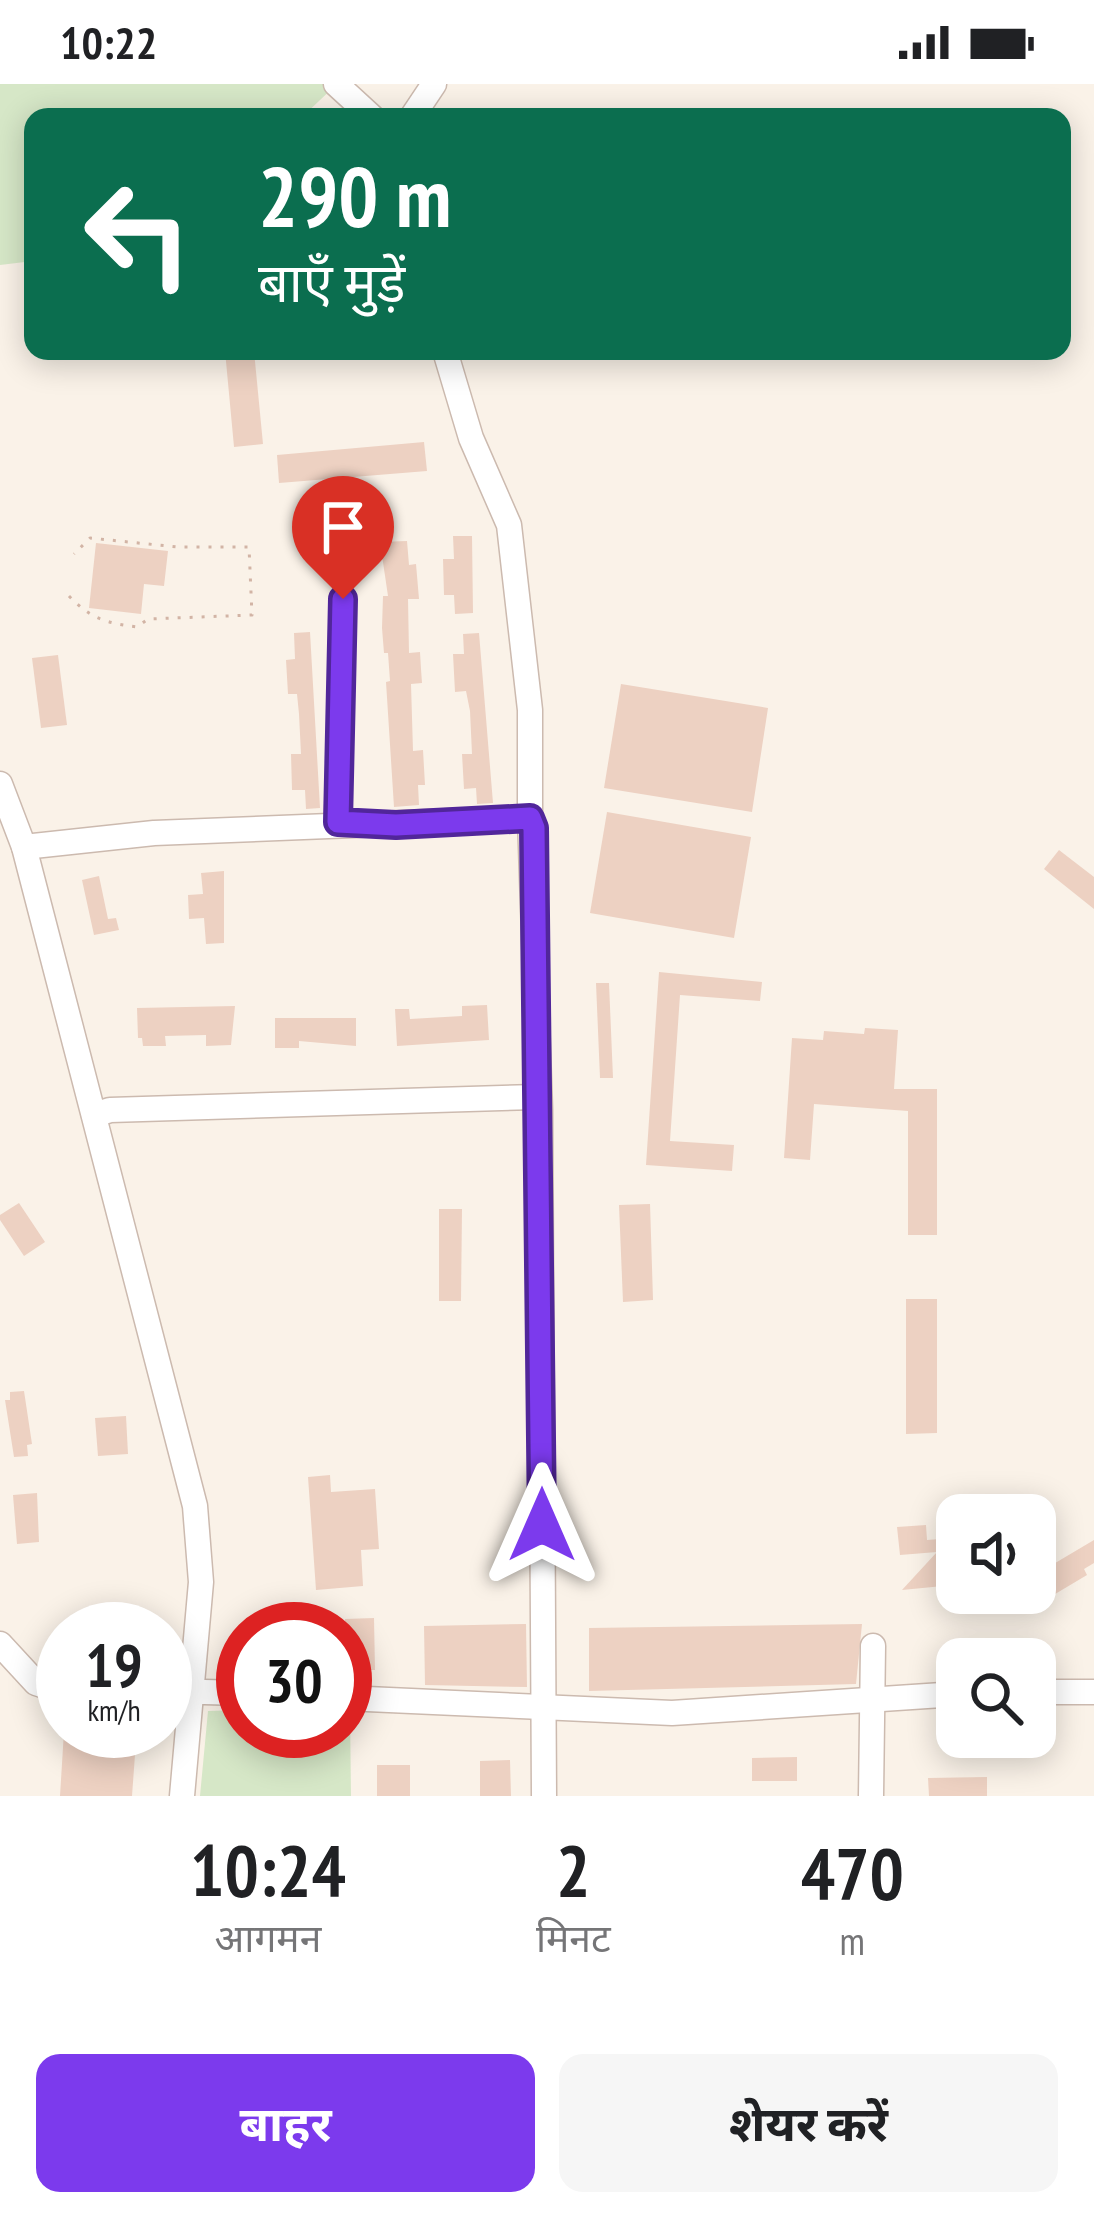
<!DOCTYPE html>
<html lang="hi">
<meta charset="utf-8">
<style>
:root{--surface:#fff;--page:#f6f6f6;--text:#202124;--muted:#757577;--accent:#7c3aed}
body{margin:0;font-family:"PT Sans Narrow","Noto Sans Devanagari",sans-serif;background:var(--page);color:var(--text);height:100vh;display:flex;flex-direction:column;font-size:45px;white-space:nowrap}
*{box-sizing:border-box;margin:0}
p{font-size:39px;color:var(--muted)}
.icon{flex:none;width:66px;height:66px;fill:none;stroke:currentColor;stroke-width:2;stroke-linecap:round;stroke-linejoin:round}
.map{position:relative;height:1712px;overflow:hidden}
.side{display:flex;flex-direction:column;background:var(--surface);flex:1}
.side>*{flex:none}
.hud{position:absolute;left:24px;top:24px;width:1047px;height:252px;border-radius:24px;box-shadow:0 6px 30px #0003;background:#0b6e4f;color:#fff;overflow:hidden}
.fabs{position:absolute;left:936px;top:1410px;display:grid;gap:24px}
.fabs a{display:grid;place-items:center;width:120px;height:120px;border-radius:24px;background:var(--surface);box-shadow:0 6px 30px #0003;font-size:60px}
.speed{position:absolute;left:36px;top:1518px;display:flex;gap:24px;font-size:60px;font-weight:700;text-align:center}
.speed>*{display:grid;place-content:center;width:156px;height:156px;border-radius:50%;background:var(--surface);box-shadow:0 6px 30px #0003;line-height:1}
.speed small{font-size:30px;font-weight:400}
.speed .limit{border:18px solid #d22;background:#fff;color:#111}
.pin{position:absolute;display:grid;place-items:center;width:102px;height:102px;color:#fff;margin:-123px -51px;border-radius:50% 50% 50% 0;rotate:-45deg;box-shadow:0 0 12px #0007}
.pin .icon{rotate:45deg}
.me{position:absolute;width:132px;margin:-66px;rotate:0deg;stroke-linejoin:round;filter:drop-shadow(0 0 9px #0008)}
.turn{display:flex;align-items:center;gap:42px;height:252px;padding:0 36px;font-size:54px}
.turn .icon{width:156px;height:156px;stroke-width:2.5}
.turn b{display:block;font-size:84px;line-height:102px}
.eta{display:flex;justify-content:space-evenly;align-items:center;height:204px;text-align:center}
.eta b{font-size:72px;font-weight:700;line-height:84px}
.primary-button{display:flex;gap:24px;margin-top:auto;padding:24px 36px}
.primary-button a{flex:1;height:138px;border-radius:24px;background:var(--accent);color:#fff;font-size:48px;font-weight:700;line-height:138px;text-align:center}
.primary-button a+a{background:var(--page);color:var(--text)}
.status{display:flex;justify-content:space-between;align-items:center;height:84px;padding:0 60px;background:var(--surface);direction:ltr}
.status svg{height:33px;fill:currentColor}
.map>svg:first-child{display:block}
</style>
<div class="status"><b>10:22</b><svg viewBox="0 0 49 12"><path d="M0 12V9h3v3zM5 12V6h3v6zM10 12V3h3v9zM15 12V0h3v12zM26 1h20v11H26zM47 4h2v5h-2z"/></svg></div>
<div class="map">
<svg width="1094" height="1712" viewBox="0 0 1094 1712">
<rect width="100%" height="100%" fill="#faf2e8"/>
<!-- green -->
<g fill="#d6e7c7">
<polygon points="0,0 337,0 302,33 33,33 33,177 0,181"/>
<polygon points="345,1624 350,1624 351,1712 200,1712 208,1627 243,1626 243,1647 345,1647"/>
</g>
<!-- building -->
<g fill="#edd1c2">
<polygon points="225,267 254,267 263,360 234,363"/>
<polygon points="424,358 427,387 279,399 277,371"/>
<polygon points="453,452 472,452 473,529 455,530 454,511 444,511 443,475 454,475"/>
<polygon points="407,457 409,481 416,480 419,515 408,515 409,569 420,568 421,585 422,599 411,600 413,667 423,666 425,701 418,701 419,721 394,723 386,598 390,597 388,569 384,569 382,544 383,512 388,512 380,458"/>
<polygon points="96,459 168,467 164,502 144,500 141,530 89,524"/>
<polygon points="310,548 320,724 306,725 305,706 292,706 291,670 301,670 299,630 297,610 288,610 286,576 295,575 294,549"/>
<polygon points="479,549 493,719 477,720 476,704 464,705 462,670 472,670 470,627 466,607 455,608 453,570 464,570 463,550"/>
<polygon points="58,571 67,641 41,644 32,574"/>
<polygon points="621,600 768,624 752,728 604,704"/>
<polygon points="607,728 751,753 734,854 590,829"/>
<polygon points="1059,766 1094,793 1094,825 1044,785"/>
<polygon points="224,787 224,859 206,860 204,834 189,835 188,811 203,810 201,789"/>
<polygon points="99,792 108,835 116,834 119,846 94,851 82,796"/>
<polygon points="659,888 762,898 760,917 680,911 670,1057 734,1061 732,1087 646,1081"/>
<polygon points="596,899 609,899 613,994 600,994"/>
<polygon points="487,921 489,956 397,962 395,925 409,925 410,935 462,932 462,922"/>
<polygon points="235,922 231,961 206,962 206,951 165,952 166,962 143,962 142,954 138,954 137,924"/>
<polygon points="275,934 356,934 356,962 299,957 299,964 275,964"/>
<polygon points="865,944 898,946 894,1005 937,1005 937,1151 908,1151 908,1027 814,1020 810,1076 784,1074 792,954 823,956 824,947 864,950"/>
<polygon points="19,1119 45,1158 24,1172 0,1136 0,1131"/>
<polygon points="650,1120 653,1216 623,1218 619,1121"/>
<polygon points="439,1125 462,1125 461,1217 439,1217"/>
<polygon points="906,1215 937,1215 937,1349 906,1350"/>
<polygon points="24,1307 32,1360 27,1361 28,1372 14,1373 5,1316 10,1316 10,1308"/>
<polygon points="126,1332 128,1370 98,1372 95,1334"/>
<polygon points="330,1391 331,1408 375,1405 379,1465 361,1466 363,1502 316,1506 308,1393"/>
<polygon points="37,1409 39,1458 17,1460 13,1411"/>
<polygon points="926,1441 927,1456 940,1455 943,1502 902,1506 937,1468 900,1471 897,1443"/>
<polygon points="1094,1456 1094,1479 1084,1485 1087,1491 1035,1522 1035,1491"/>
<polygon points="374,1534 375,1586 345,1586 345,1535"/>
<polygon points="526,1540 527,1603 425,1601 424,1542"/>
<polygon points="862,1540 856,1600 589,1607 589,1544"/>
<polygon points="64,1647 91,1647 90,1654 136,1657 132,1712 60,1712"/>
<polygon points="797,1673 797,1697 752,1697 752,1674"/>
<polygon points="510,1676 511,1712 480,1712 480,1677"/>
<rect x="377" y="1681" width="33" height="31"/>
<polygon points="987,1693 987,1712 929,1712 928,1694"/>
</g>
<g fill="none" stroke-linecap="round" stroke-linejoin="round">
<defs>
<g id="minor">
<polyline points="336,0 372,33"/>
<polyline points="412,33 434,0"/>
<polyline points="0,700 24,763 195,1422 201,1498 182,1712"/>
<polyline points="530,734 540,1026 544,1712"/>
<polyline points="337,738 343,515"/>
<polyline points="24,763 154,749 530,734 530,626 509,441 471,354 445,267"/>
<polyline points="94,1031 110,1026 536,1013"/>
<polyline points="0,1560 36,1599 63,1608"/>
<polyline points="165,1607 243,1609"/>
<polyline points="1035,1608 1094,1608"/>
<polyline points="345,1614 672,1629 957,1610"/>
<polyline points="871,1712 873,1562"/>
</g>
</defs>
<!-- minor casing -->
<use href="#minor" stroke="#ccbaaf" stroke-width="27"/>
<!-- path -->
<path stroke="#d2b4a5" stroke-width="3" stroke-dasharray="3 9" stroke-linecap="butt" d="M69 512C91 535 106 539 137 543L148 535 252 531 249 463H177L90 454 74 470"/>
<!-- minor -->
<use href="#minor" stroke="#fff" stroke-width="24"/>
</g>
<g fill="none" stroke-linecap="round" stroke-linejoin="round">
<defs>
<polyline id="route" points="343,515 338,738 396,741 530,734 534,744 542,1441"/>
</defs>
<!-- route casing -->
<use href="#route" stroke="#51269a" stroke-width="30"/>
<!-- route -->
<use href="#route" stroke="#7c3aed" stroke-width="21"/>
</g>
</svg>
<div class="fabs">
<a><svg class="icon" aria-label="sound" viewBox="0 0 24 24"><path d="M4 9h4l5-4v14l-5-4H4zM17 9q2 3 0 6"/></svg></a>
<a><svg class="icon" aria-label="search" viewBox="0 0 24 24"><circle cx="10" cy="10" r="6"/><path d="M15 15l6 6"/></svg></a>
</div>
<div class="speed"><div>19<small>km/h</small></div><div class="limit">30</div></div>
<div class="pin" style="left:343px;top:515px;background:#d93025"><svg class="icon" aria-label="arrive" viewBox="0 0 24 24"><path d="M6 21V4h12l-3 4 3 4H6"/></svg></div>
<svg class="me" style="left:542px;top:1441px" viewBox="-20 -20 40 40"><path d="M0-17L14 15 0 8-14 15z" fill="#7c3aed" stroke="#fff" stroke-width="4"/></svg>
<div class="hud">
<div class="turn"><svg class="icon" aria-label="left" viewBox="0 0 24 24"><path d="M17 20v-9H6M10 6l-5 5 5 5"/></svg><div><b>290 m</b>बाएँ मुड़ें</div></div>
</div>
</div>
<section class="side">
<div class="eta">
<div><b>10:24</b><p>आगमन</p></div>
<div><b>2</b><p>मिनट</p></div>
<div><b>470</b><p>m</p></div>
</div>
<div class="primary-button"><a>बाहर</a><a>शेयर करें</a></div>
</section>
